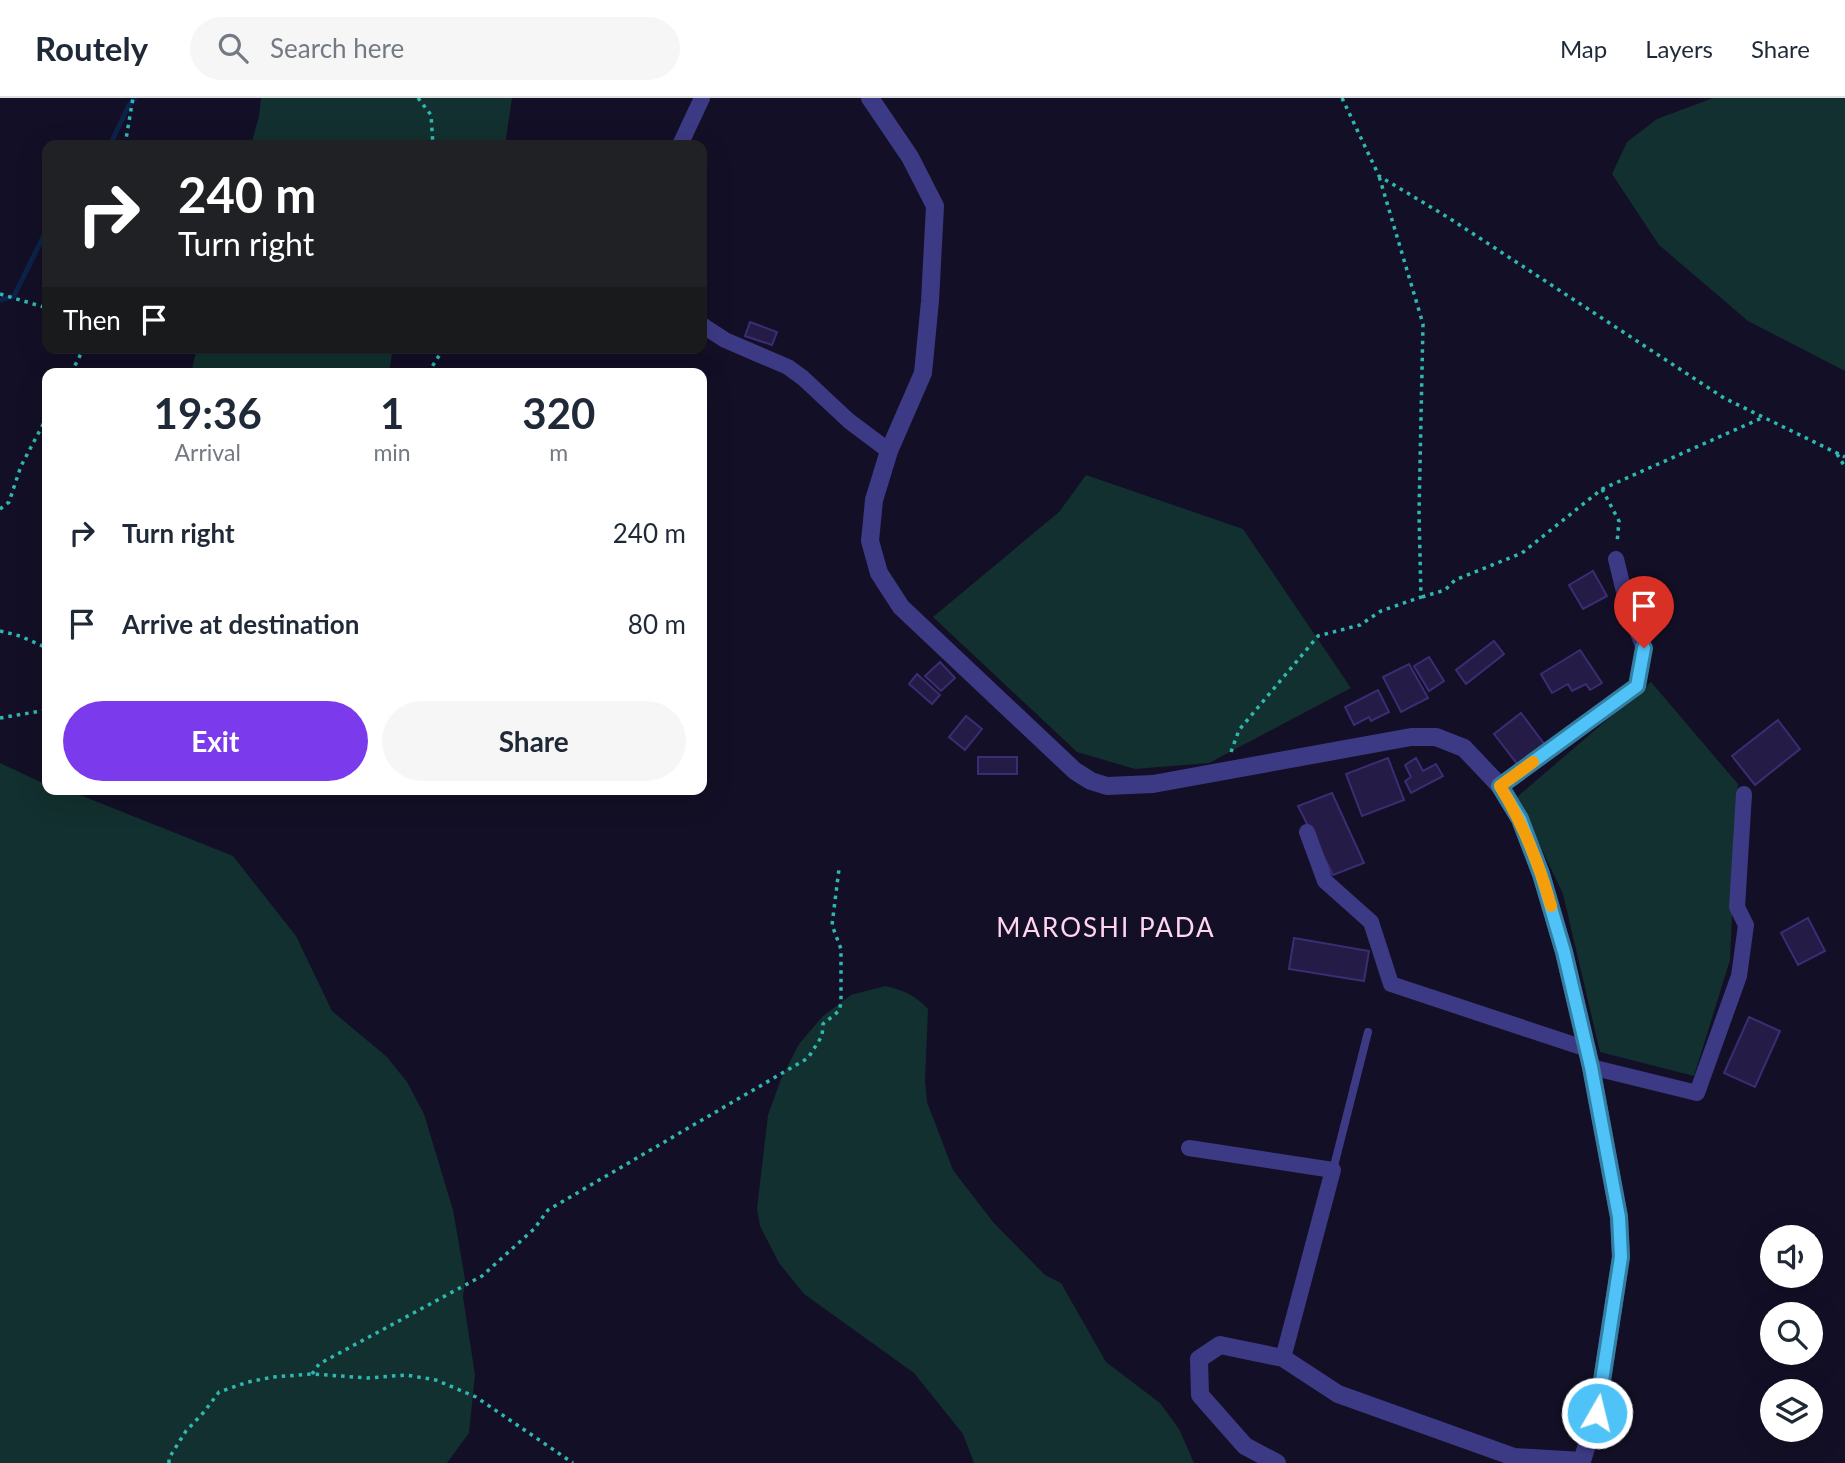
<!DOCTYPE html>
<style>
:root{--surface:#fff;--page:#f6f6f7;--text:#1f2937;--muted:#747a83;--line:#e0e1e3;--accent:#7c3aed}
body{margin:0;font-family:Lato,sans-serif;background:var(--page);color:var(--text);height:100vh;display:flex;flex-direction:column;font-size:26px;white-space:nowrap}
*{box-sizing:border-box;margin:0}
p{font-size:23px;color:var(--muted)}
.icon{flex:none;width:38px;height:38px;fill:none;stroke:currentColor;stroke-width:2;stroke-linecap:round;stroke-linejoin:round}
.map{position:relative;flex:1;overflow:hidden}
.side{position:absolute;left:42px;top:270px;width:665px;height:427px;display:flex;flex-direction:column;background:var(--surface);border-radius:14px;box-shadow:0 7px 28px #0002}
.side>*{flex:none}
.guide{position:absolute;left:42px;top:42px;width:665px;height:214px;border-radius:14px;box-shadow:0 7px 28px #0002;background:#202124;color:#fff;overflow:hidden}
.tools{position:absolute;left:1760px;top:1127px;display:grid;gap:14px}
.tools a{display:grid;place-items:center;width:63px;height:63px;border-radius:50%;background:var(--surface);box-shadow:0 7px 28px #0002;font-size:35px}
.pin{position:absolute;display:grid;place-items:center;width:60px;height:60px;color:#fff;margin:-72px -30px;border-radius:50% 50% 50% 0;rotate:-45deg;box-shadow:0 0 7px #0007}
.pin .icon{rotate:45deg}
.me{position:absolute;width:77px;margin:-38px;rotate:8deg;stroke-linejoin:round;filter:drop-shadow(0 0 5px #0008)}
.turn{display:flex;align-items:center;gap:24px;height:147px;padding:0 21px;font-size:32px}
.turn .icon{width:91px;height:91px;stroke-width:2.5}
.turn b{display:block;font-size:49px;line-height:60px}
.then{display:flex;align-items:center;height:66px;padding:0 21px;background:#0003;gap:14px;font-size:26px}
.eta{display:flex;justify-content:space-evenly;align-items:center;height:119px;text-align:center}
.eta b{font-size:42px;font-weight:700;line-height:49px}
.cta{display:flex;gap:14px;margin-top:auto;padding:14px 21px}
.cta a{flex:1;height:80px;border-radius:42px;background:var(--accent);color:#fff;font-size:28px;font-weight:700;line-height:80px;text-align:center}
.cta a+a{background:var(--page);color:var(--text)}
ul{padding:0;list-style:none}
li{display:flex;align-items:center;gap:21px;height:91px;padding:0 21px}
li div{flex:1}
li b{display:block;font-size:26px}
li em{font-style:normal}
header{display:flex;align-items:center;gap:42px;box-sizing:border-box;height:98px;padding:0 35px;background:var(--surface);border-bottom:2px solid var(--line)}
header strong{font-size:33px}
nav{display:flex;gap:38px;margin-inline-start:auto;font-size:24px}
.search{width:490px;height:63px;background:var(--page);display:flex;align-items:center;gap:18px;box-sizing:border-box;padding:0 24px;border-radius:38px;color:var(--muted);font-size:26px}
.map>svg:first-child{display:block}
</style>
<header>
<strong>Routely</strong>
<div class="search"><svg class="icon" aria-label="search" viewBox="0 0 24 24"><circle cx="10" cy="10" r="6"/><path d="M15 15l6 6"/></svg>Search here</div>
<nav><a>Map</a><a>Layers</a><a>Share</a></nav>
</header>
<div class="map">
<svg width="1845" height="1365" viewBox="0 0 1845 1365">
<rect width="100%" height="100%" fill="#130f26"/>
<!-- green -->
<g fill="#12302f">
<polygon points="261,0 512,0 505,47 251,47 259,18"/>
<polygon points="1713,0 1845,0 1845,273 1748,223 1659,147 1612,76 1627,44 1657,21"/>
<polygon points="197,250 393,250 389,275 191,275"/>
<polygon points="1086,377 1243,431 1351,590 1209,665 1135,671 1077,654 933,519 1059,414"/>
<polygon points="1651,584 1738,686 1730,862 1694,978 1600,954 1563,796 1517,699"/>
<polygon points="0,665 47,687 47,691 70,693 233,758 296,838 332,913 387,959 407,984 424,1016 453,1112 465,1181 463,1199 475,1277 469,1335 447,1365 0,1365"/>
<path d="M885 888C903 892 915 897 928 911L925 983 927 1004 953 1072 993 1124 1045 1177 1061 1185 1106 1264 1160 1305 1179 1331 1194 1365H974L963 1336 914 1275 804 1196 779 1165 760 1128 757 1111 768 1017 781 981 799 946 823 918 851 897Z"/>
</g>
<g fill="none" stroke-linecap="round" stroke-linejoin="round">
<!-- stream -->
<g stroke="#0c2248" stroke-width="5">
<polyline points="110,47 129,7 135,0"/>
<polyline points="0,202 14,198 47,131"/>
</g>
</g>
<!-- building -->
<g fill="#241b47" stroke="#3b2d73" stroke-width="2">
<polygon points="750,224 777,234 772,247 745,238"/>
<polygon points="1593,473 1607,498 1583,511 1569,487"/>
<polygon points="1494,543 1504,556 1466,586 1456,572"/>
<polygon points="1580,552 1602,585 1590,592 1586,586 1572,593 1568,586 1552,595 1541,576"/>
<polygon points="1429,559 1444,583 1429,593 1414,568"/>
<polygon points="940,564 955,580 941,593 925,578"/>
<polygon points="1409,566 1428,600 1401,614 1383,579"/>
<polygon points="917,576 940,597 932,606 909,586"/>
<polygon points="1378,592 1389,614 1371,623 1369,619 1354,627 1345,609"/>
<polygon points="1521,615 1545,647 1518,667 1494,636"/>
<polygon points="966,618 982,631 965,652 949,639"/>
<polygon points="1778,622 1800,651 1755,687 1732,658"/>
<rect x="978" y="659" width="39" height="17"/>
<polygon points="1388,660 1404,702 1362,718 1346,676"/>
<polygon points="1416,660 1423,673 1436,666 1443,678 1411,695 1405,683 1411,679 1405,667"/>
<polygon points="1332,695 1364,765 1333,777 1298,708"/>
<polygon points="1808,820 1825,853 1798,867 1781,835"/>
<polygon points="1294,840 1369,853 1364,883 1289,871"/>
<polygon points="1749,919 1780,933 1755,989 1724,975"/>
</g>
<g fill="none" stroke-linecap="round" stroke-linejoin="round">
<!-- path -->
<g stroke="#2fb8b0" stroke-width="3.5" stroke-dasharray="3.5 5" stroke-linecap="butt">
<polyline points="418,0 431,17 433,47"/>
<polyline points="1342,0 1379,78 1449,120 1724,300 1845,359"/>
<polyline points="125,47 133,0"/>
<polyline points="0,196 47,210"/>
<polyline points="71,275 84,250"/>
<polyline points="428,275 444,250"/>
<polyline points="1837,356 1845,369"/>
<polyline points="1602,391 1619,423 1617,445"/>
<polyline points="0,411 9,404 21,368 47,319"/>
<polyline points="1422,499 1445,492 1455,482 1522,455 1602,391 1764,319"/>
<polyline points="0,533 20,538 47,550"/>
<polyline points="0,620 47,612"/>
<polyline points="1231,654 1239,632 1318,538 1360,527 1381,513 1421,499 1419,415 1423,226 1379,78"/>
<polyline points="312,1276 319,1266 482,1178 534,1131 548,1112 808,960 822,938 823,926 839,913 841,905 841,851 832,827 839,771"/>
<polyline points="169,1365 169,1360 186,1333 204,1314 219,1294 248,1284 273,1279 312,1276 368,1280 406,1277 436,1282 476,1299 573,1365"/>
</g>
<!-- service -->
<polyline stroke="#3d3a85" stroke-width="8" points="1333,1072 1368,934"/>
<!-- minor -->
<g stroke="#3d3a85" stroke-width="16">
<polyline points="680,47 702,0"/>
<polyline points="702,227 725,242 788,269 803,280 849,323 889,353"/>
<polyline points="1500,688 1637,588 1644,550 1628,510 1616,461"/>
<polyline points="1307,734 1325,783 1371,824 1391,886 1587,951"/>
<polyline points="1591,969 1697,995 1739,878 1746,827 1737,809 1744,696"/>
<polyline points="1189,1050 1333,1072 1283,1260"/>
</g>
<!-- tertiary -->
<polyline stroke="#3d3a85" stroke-width="18" points="870,0 910,59 935,108 930,203 923,275 889,353 874,402 870,443 879,475 901,509 1075,673 1091,683 1107,688 1153,686 1411,639 1436,639 1464,650 1500,688 1520,721 1541,776 1564,854 1591,969 1619,1119 1621,1159 1597,1315 1582,1363 1514,1359 1338,1296 1283,1260 1220,1247 1199,1261 1200,1297 1245,1348 1277,1365"/>
</g>
<g fill="none" stroke-linecap="round" stroke-linejoin="round">
<defs>
<polyline id="route" points="1597,1315 1621,1159 1619,1119 1591,969 1564,854 1541,776 1520,721 1500,688 1637,588 1644,550"/>
</defs>
<!-- route casing -->
<use href="#route" stroke="#337fa1" stroke-width="18"/>
<!-- route -->
<use href="#route" stroke="#4fc3f7" stroke-width="12"/>
<!-- slow -->
<path stroke="#f59e0b" stroke-width="12" d="M1533 664 1500 688C1523 726 1539 765 1551 808"/>
</g>
<g text-anchor="middle" dominant-baseline="central" stroke-width="7" stroke-linejoin="round" paint-order="stroke">
<!-- neighbourhood labels -->
<g font-size="26" letter-spacing="2" fill="#ffd6f0" stroke="#130f26">
<text x="1106" y="829">MAROSHI PADA</text>
</g>
</g>
</svg>
<div class="tools">
<a><svg class="icon" aria-label="sound" viewBox="0 0 24 24"><path d="M4 9h4l5-4v14l-5-4H4zM17 9q2 3 0 6"/></svg></a>
<a><svg class="icon" aria-label="search" viewBox="0 0 24 24"><circle cx="10" cy="10" r="6"/><path d="M15 15l6 6"/></svg></a>
<a><svg class="icon" aria-label="layers" viewBox="0 0 24 24"><path d="M12 4l9 5-9 5-9-5zM3 14l9 5 9-5"/></svg></a>
</div>
<div class="pin" style="left:1644px;top:550px;background:#d93025"><svg class="icon" aria-label="arrive" viewBox="0 0 24 24"><path d="M6 21V4h12l-3 4 3 4H6"/></svg></div>
<svg class="me" style="left:1597px;top:1315px" viewBox="-20 -20 40 40"><circle r="17" fill="#4fc3f7" stroke="#fff" stroke-width="3"/><path d="M0-11L8 9 0 5-8 9z" fill="#fff"/></svg>
<div class="guide">
<div class="turn"><svg class="icon" aria-label="right" viewBox="0 0 24 24"><path d="M7 20v-9h11M14 6l5 5-5 5"/></svg><div><b>240 m</b>Turn right</div></div>
<div class="then">Then<svg class="icon" aria-label="arrive" viewBox="0 0 24 24"><path d="M6 21V4h12l-3 4 3 4H6"/></svg></div>
</div>
<section class="side">
<div class="eta">
<div><b>19:36</b><p>Arrival</p></div>
<div><b>1</b><p>min</p></div>
<div><b>320</b><p>m</p></div>
</div>
<ul>
<li><svg class="icon" aria-label="right" viewBox="0 0 24 24"><path d="M7 20v-9h11M14 6l5 5-5 5"/></svg><div><b>Turn right</b></div><em>240 m</em></li>
<li><svg class="icon" aria-label="arrive" viewBox="0 0 24 24"><path d="M6 21V4h12l-3 4 3 4H6"/></svg><div><b>Arrive at destination</b></div><em>80 m</em></li>
</ul>
<div class="cta"><a>Exit</a><a>Share</a></div>
</section>
</div>
